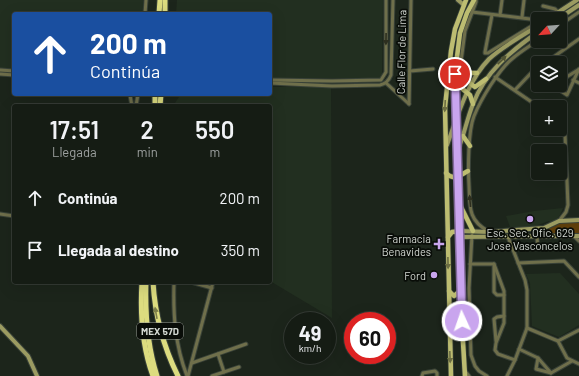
<!DOCTYPE html>
<html lang="es">
<meta charset="utf-8">
<style>
:root{--surface:#151c14;--page:#222922;--text:#f1f3f6;--muted:#9da1a0;--line:#343a34}
body{margin:0;font-family:Barlow,sans-serif;background:var(--page);color:var(--text);height:100vh;display:flex;flex-direction:column;font-size:15px;white-space:nowrap}
*{box-sizing:border-box;margin:0}
p{font-size:13px;color:var(--muted)}
.icon{flex:none;width:22px;height:22px;fill:none;stroke:currentColor;stroke-width:2;stroke-linecap:round;stroke-linejoin:round}
.map{position:relative;flex:1;overflow:hidden}
.details{position:absolute;left:12px;top:104px;width:260px;height:180px;display:flex;flex-direction:column;background:var(--surface);border-radius:4px;box-shadow:0 4px 16px #0002,0 0 0 1px var(--line)}
.details>*{flex:none}
.guide{position:absolute;left:12px;top:12px;width:260px;height:84px;border-radius:4px;box-shadow:0 4px 16px #0002,0 0 0 1px var(--line);background:#1a4fa0;color:#fff;overflow:hidden}
.needle{width:26px;rotate:244deg}
.fabs{position:absolute;left:531px;top:12px;display:grid;gap:8px}
.fabs a{display:grid;place-items:center;width:36px;height:36px;border-radius:4px;background:var(--surface);box-shadow:0 4px 16px #0002,0 0 0 1px var(--line);font-size:20px}
.speed{position:absolute;left:284px;top:312px;display:flex;gap:8px;font-size:20px;font-weight:700;text-align:center}
.speed>*{display:grid;place-content:center;width:52px;height:52px;border-radius:50%;background:var(--surface);box-shadow:0 4px 16px #0002,0 0 0 1px var(--line);line-height:1}
.speed small{font-size:10px;font-weight:400}
.speed .limit{border:6px solid #d22;background:#fff;color:#111}
.pin{position:absolute;display:grid;place-items:center;width:34px;height:34px;color:#fff;margin:-17px;border:2px solid #fff;border-radius:50%;box-shadow:0 1px 4px #0007}
.me{position:absolute;width:44px;margin:-22px;rotate:357deg;stroke-linejoin:round;filter:drop-shadow(0 0 3px #0008)}
.turn{display:flex;align-items:center;gap:14px;height:84px;padding:0 12px;font-size:18px}
.turn .icon{width:52px;height:52px;stroke-width:2.5}
.turn b{display:block;font-size:28px;line-height:34px}
.eta{display:flex;justify-content:space-evenly;align-items:center;height:68px;text-align:center}
.eta b{font-size:24px;font-weight:600;line-height:28px}
ul{padding:0;list-style:none}
li{display:flex;align-items:center;gap:12px;height:52px;padding:0 12px}
li div{flex:1}
li b{display:block;font-size:15px}
li em{font-style:normal}
.map>svg:first-child{display:block}
</style>
<div class="map">
<svg width="579" height="376" viewBox="0 0 579 376">
<rect width="100%" height="100%" fill="#1c251b"/>
<!-- built -->
<g fill="#222f20">
<polygon points="0,0 143,0 143,14 14,14 14,69 0,68"/>
<polygon points="177,0 383,0 382,76 380,78 270,78 270,14 176,14"/>
<polygon points="270,87 331,87 332,318 270,281 270,106 173,106 181,94 270,94"/>
<polygon points="563,208 560,215 557,219 550,223 549,221 535,226 523,228 510,227 506,216 534,211"/>
<polygon points="560,273 579,294 579,325 559,337 532,326 530,283 526,274"/>
</g>
<!-- green -->
<polygon fill="#5d3e0a" points="579,222 579,233 548,234 548,229 560,223"/>
<g fill="none" stroke-linecap="round" stroke-linejoin="round">
<defs>
<g id="street">
<polyline points="543,6 555,9 558,12"/>
<polyline points="472,12 538,20"/>
<polyline points="145,14 146,0"/>
<polyline points="492,15 485,52 485,53 488,53 538,22"/>
<polyline points="500,15 502,0"/>
<polyline points="522,17 524,0"/>
<polyline points="560,25 579,12"/>
<polyline points="545,63 579,39"/>
<polyline points="460,69 465,31 476,2 476,0"/>
<polyline points="0,70 14,71"/>
<polyline points="410,71 433,69"/>
<polyline points="533,71 538,75"/>
<polyline points="0,74 14,75"/>
<polyline points="495,77 539,107"/>
<polyline points="270,80 332,81 381,80 386,72 386,0"/>
<polyline points="573,80 579,83"/>
<polyline points="560,81 578,70"/>
<path d="M270 83 332 86 380 85C386 84 389 80 391 75L393 0"/>
<polyline points="386,83 409,104"/>
<polyline points="552,85 567,95 579,69"/>
<polyline points="515,90 533,71 538,67"/>
<polyline points="126,94 134,94"/>
<polyline points="130,95 132,106"/>
<polyline points="409,104 411,0"/>
<polyline points="136,106 138,94"/>
<polyline points="0,214 14,216"/>
<polyline points="559,221 566,212 568,205 565,134 560,123"/>
<path d="M488 231C468 220 470 207 469 186 468 169 468 131 474 116 481 99 499 69 513 58 521 51 530 46 538 40"/>
<polyline points="472,235 469,288 471,355 475,366 479,371 487,376"/>
<polyline points="574,236 579,241"/>
<polyline points="537,237 538,249"/>
<polyline points="518,263 564,261 579,277"/>
<polyline points="470,264 494,264"/>
<polyline points="494,264 504,291 504,323 496,343 495,350 498,354 515,360"/>
<polyline points="494,266 494,292 497,295 504,295"/>
<path d="M174 282C173 315 175 345 187 376"/>
<polyline points="191,282 212,288"/>
<polyline points="527,328 558,341 567,358 579,364"/>
<polyline points="496,341 494,319 497,317 504,316"/>
<polyline points="558,341 579,330"/>
<polyline points="519,349 538,358 551,373"/>
<polyline points="218,354 224,372"/>
<polyline points="538,358 536,369 551,373 572,361"/>
<polyline points="192,363 246,344"/>
<polyline points="465,371 469,376"/>
<polyline points="188,376 213,282"/>
<polyline points="212,376 239,367"/>
<polyline points="422,376 423,373 435,371 437,373 437,376"/>
<polyline points="507,376 515,360 527,328 527,290 525,280 508,237"/>
</g>
<g id="secondary">
<polyline points="458,0 464,5"/>
<polyline points="548,19 577,0"/>
<polyline points="558,19 579,5"/>
<path d="M447 145C458 115 467 82 489 59 502 47 523 35 538 26"/>
<path d="M458 150C464 135 467 119 473 104 485 72 511 51 538 32"/>
<polyline points="461,231 489,232 544,228 559,221 579,220"/>
<polyline points="461,237 579,236"/>
<polyline points="0,326 28,356 37,376"/>
</g>
<g id="primary">
<polyline points="456,65 465,73 477,73"/>
<polyline points="455,83 470,95 473,104"/>
<polyline points="471,84 475,87 486,79"/>
<polyline points="463,136 470,146"/>
<path d="M446 173C454 181 459 176 468 171"/>
<polyline points="460,205 473,231"/>
<polyline points="448,237 452,232 461,231"/>
<polyline points="449,291 454,296 460,291"/>
<polyline points="451,376 445,107 451,51 455,29 466,0"/>
<polyline points="465,376 460,291 461,231 456,122 456,65 460,33 467,13 474,0"/>
</g>
<g id="highway">
<polyline points="159,14 160,0"/>
<polyline points="165,14 165,0"/>
<polyline points="155,106 155,94"/>
<polyline points="160,106 161,94"/>
<path d="M142 282C140 314 142 346 153 376"/>
<path d="M146 282C145 314 147 345 157 376"/>
<path d="M153 282C155 316 163 346 178 376"/>
</g>
</defs>
<!-- street casing -->
<use href="#street" stroke="#394238" stroke-width="5"/>
<!-- secondary casing -->
<use href="#secondary" stroke="#394238" stroke-width="6"/>
<!-- primary casing -->
<use href="#primary" stroke="#394238" stroke-width="6"/>
<!-- highway casing -->
<use href="#highway" stroke="#394238" stroke-width="7"/>
<!-- street -->
<use href="#street" stroke="#6f6f4b" stroke-width="3"/>
<!-- secondary -->
<use href="#secondary" stroke="#9b9b61" stroke-width="4"/>
<!-- primary -->
<use href="#primary" stroke="#bdbd71" stroke-width="4.5"/>
<!-- highway -->
<use href="#highway" stroke="#dcdc7f" stroke-width="5"/>
</g>
<!-- one-way arrows -->
<defs><path id="oneway-solid" d="M-6-.8H1V-3.2L6.5 0L1 3.2V.8H-6Z"/></defs>
<g fill="#2d2f1f">
<use href="#oneway-solid" transform="translate(386 39) rotate(91)"/>
<use href="#oneway-solid" transform="translate(470 201) rotate(-95)"/>
</g>
<use fill="#525434" href="#oneway-solid" transform="translate(502 60) rotate(-44)"/>
<g fill="#6c6e42">
<use href="#oneway-solid" transform="translate(445 106) rotate(93)"/>
<use href="#oneway-solid" transform="translate(448 263) rotate(89)"/>
<use href="#oneway-solid" transform="translate(450 357) rotate(88)"/>
</g>
<use fill="#7d7f49" href="#oneway-solid" transform="translate(156 313) rotate(-100)"/>
<g fill="none" stroke-linecap="round" stroke-linejoin="round">
<defs>
<polyline id="route" points="455,74 462,321"/>
</defs>
<!-- route casing -->
<use href="#route" stroke="#836b9b" stroke-width="10"/>
<!-- route -->
<use href="#route" stroke="#c9a5ee" stroke-width="7"/>
</g>
<!-- markers -->
<g fill="#c9a5ee" stroke="#090d08" stroke-width="1.5">
<circle cx="530" cy="219" r="4"/>
<path d="M437 238h4v4h4v4h-4v4h-4v-4h-4v-4h4z"/>
<circle cx="434" cy="275" r="4"/>
</g>
<g text-anchor="middle" dominant-baseline="central" stroke-width="3.5" stroke-linejoin="round" paint-order="stroke">
<!-- shield labels -->
<rect fill="#090d08" stroke="#969b95" stroke-width="1" x="137" y="323" width="46" height="16" rx="3"/>
<g font-size="10" font-weight="bold" fill="#d3d8d2">
<text x="160" y="331">MEX 57D</text>
</g>
<!-- street labels -->
<g font-size="11" fill="#d3d8d2" stroke="#090d08">
<text transform="translate(401 52) rotate(-89)">Calle Flor de Lima</text>
</g>
<!-- poi labels -->
<g font-size="11" fill="#d3d8d2" stroke="#090d08" text-anchor="end">
<text x="530" y="232" text-anchor="middle">Esc. Sec. Ofic. 629<tspan x="530" dy="13">Jose Vasconcelos</tspan></text>
<text x="431" y="238">Farmacia<tspan x="431" dy="13">Benavides</tspan></text>
<text x="426" y="275">Ford</text>
</g>
</g>
</svg>
<div class="fabs">
<a><svg class="needle" viewBox="-14 -14 28 28"><path d="M0-13l5 13h-10z" fill="#e53935"/><path d="M0 13l5-13h-10z" fill="#9da1a0"/></svg></a>
<a><svg class="icon" aria-label="layers" viewBox="0 0 24 24"><path d="M12 4l9 5-9 5-9-5zM3 14l9 5 9-5"/></svg></a>
<a>+</a>
<a>−</a>
</div>
<div class="speed"><div>49<small>km/h</small></div><div class="limit">60</div></div>
<div class="pin" style="left:455px;top:74px;background:#d93025"><svg class="icon" aria-label="arrive" viewBox="0 0 24 24"><path d="M6 21V4h12l-3 4 3 4H6"/></svg></div>
<svg class="me" style="left:462px;top:321px" viewBox="-20 -20 40 40"><circle r="17" fill="#c9a5ee" stroke="#fff" stroke-width="3"/><path d="M0-11L8 9 0 5-8 9z" fill="#fff"/></svg>
<div class="guide">
<div class="turn"><svg class="icon" aria-label="ahead" viewBox="0 0 24 24"><path d="M12 20V5M6 11l6-6 6 6"/></svg><div><b>200 m</b>Continúa</div></div>
</div>
<section class="details">
<div class="eta">
<div><b>17:51</b><p>Llegada</p></div>
<div><b>2</b><p>min</p></div>
<div><b>550</b><p>m</p></div>
</div>
<ul>
<li><svg class="icon" aria-label="ahead" viewBox="0 0 24 24"><path d="M12 20V5M6 11l6-6 6 6"/></svg><div><b>Continúa</b></div><em>200 m</em></li>
<li><svg class="icon" aria-label="arrive" viewBox="0 0 24 24"><path d="M6 21V4h12l-3 4 3 4H6"/></svg><div><b>Llegada al destino</b></div><em>350 m</em></li>
</ul>
</section>
</div>
